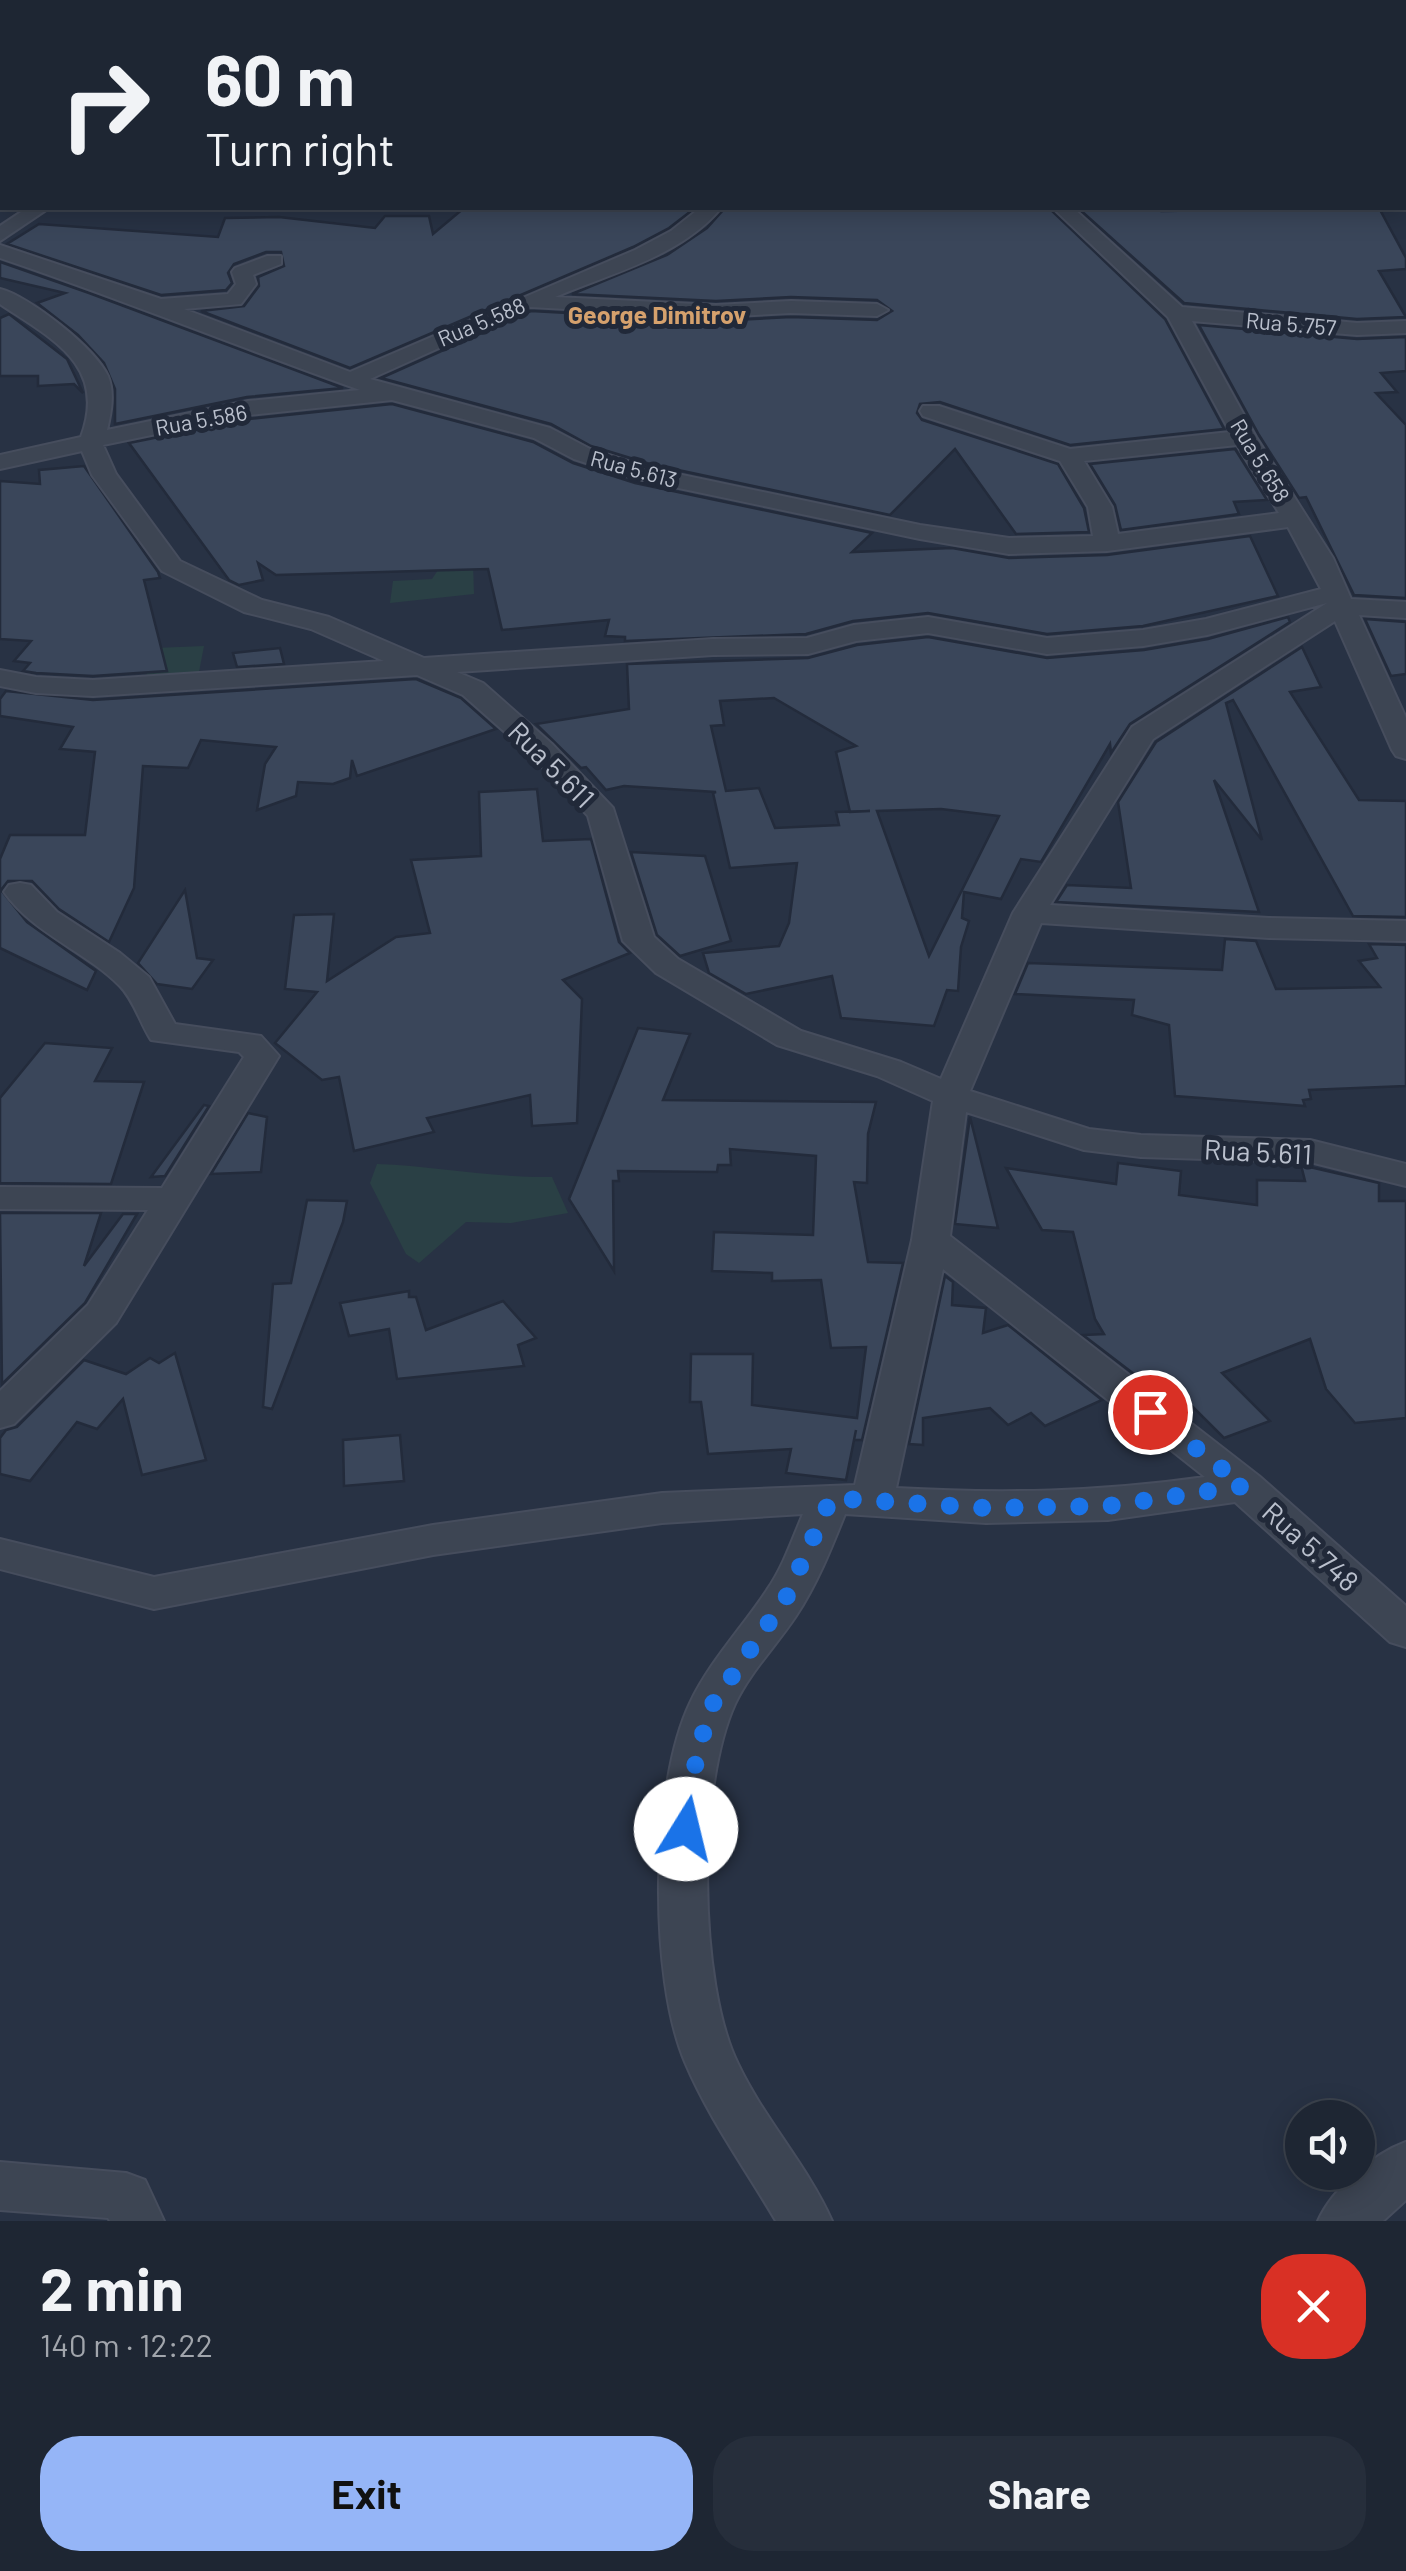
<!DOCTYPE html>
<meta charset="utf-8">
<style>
:root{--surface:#1e2633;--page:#262e3b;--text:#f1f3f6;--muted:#a1a5ac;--line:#3c434e;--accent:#95b5f7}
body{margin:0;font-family:Barlow,sans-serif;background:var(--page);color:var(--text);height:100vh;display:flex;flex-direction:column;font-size:38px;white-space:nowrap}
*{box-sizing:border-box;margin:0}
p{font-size:32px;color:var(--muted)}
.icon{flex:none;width:55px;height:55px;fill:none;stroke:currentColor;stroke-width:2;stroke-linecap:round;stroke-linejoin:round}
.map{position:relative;height:2221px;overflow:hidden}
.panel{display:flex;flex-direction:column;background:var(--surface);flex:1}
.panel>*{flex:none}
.hud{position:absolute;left:0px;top:0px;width:1408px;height:210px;box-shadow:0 5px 25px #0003,0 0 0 2px var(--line);background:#1e2633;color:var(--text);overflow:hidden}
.buttons{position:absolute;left:1285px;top:2100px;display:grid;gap:20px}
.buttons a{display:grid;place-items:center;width:90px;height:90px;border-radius:50%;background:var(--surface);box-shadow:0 5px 25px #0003,0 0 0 2px var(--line);font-size:50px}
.pin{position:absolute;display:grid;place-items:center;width:85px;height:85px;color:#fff;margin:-42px;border:5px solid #fff;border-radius:50%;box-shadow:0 2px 10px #0007}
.me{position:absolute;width:110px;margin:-55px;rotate:9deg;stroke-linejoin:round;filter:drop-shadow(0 0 8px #0008)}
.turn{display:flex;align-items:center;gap:35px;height:210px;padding:0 40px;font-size:45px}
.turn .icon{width:130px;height:130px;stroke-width:2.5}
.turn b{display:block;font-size:70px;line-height:85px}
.round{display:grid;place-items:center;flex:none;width:105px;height:105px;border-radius:40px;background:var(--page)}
.headline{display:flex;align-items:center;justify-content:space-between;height:170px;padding:0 40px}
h1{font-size:60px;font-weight:700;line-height:75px}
.primary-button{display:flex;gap:20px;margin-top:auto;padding:20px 40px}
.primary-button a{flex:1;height:115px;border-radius:40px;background:var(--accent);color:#111;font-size:40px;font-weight:700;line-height:115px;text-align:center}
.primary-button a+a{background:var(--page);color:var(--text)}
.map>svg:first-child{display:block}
</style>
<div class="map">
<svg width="1406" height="2221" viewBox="0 0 1406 2221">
<rect width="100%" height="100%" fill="#283244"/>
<!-- green -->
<g fill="#2a4045">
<polygon points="473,563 474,594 390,603 393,581 432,579 438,570"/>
<polygon points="204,646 198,677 145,679 155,648"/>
<path d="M377 1164C436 1166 492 1178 552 1177L568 1213 511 1223 466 1222 419 1263 406 1254 370 1183Z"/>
</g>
<!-- building -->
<g fill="#3a465a" stroke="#232b3b" stroke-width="2.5" fill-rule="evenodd">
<polygon points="464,208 695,208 669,228 633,247 350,368 201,311 244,306 259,286 258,277 284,266 281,252 266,252 234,264 228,273 232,283 226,290 161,295 7,244 39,224 218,237 225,218 279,217 375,228 385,216 429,216 433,234"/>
<polygon points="725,208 1049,208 1165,319 1224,429 1070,445 940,402 920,404 917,413 922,420 1058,464 1084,508 1089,532 1016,534 955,449 890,515 650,464 591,446 551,424 381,378 531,311 716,321 791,317 877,320 892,311 877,300 791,297 716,301 572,294 667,255 707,228"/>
<polygon points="1078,208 1156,208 1161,211 1379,208 1406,258 1406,269 1379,271 1406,317 1357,319 1184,303"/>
<polygon points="0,262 89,293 343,388 247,397 115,424 115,389 104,363 78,335 37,303 65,293 0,278"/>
<polygon points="9,314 67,359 83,393 74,384 38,386 38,376 0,376 0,318"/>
<polygon points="1199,325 1357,339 1406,337 1406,371 1381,373 1397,392 1376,393 1406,425 1406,598 1354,595 1306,497 1299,498 1259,435"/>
<polygon points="392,404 533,442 573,463 635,483 872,533 852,552 952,548 1009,558 1107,555 1250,536 1278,596 1143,626 1047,634 928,613 853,621 806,634 625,641 625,637 605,636 609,620 502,630 488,569 276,575 258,563 263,580 239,585 229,580 129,443 249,419"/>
<polygon points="1235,449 1267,500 1234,502 1239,514 1121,530 1115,505 1090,464"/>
<polygon points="84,466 158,572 160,578 144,580 167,671 93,676 36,673 23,671 30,663 14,661 31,641 0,639 0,481 40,484 39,470"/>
<path d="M1288 617 1290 622 1130 724 1111 753 1110 744 1041 862 1021 859 1001 899 964 892 962 918 969 921 961 947 958 991 947 990 934 1026 841 1018 832 976 746 994 709 973 703 953 779 946 789 923 797 863 730 868 713 793 716 792 624 786 606 790 586 767 581 768 536 724 629 709 627 664 808 658 857 645 928 637 1047 658 1144 650 1208 639ZM774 698 856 746 836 752 850 812 870 811 836 812 839 825 775 828 759 788 726 791 711 726 724 725 720 701ZM941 809 999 816 929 956 877 811Z"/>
<polygon points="1365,619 1406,622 1406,674 1391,676"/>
<polygon points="1302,647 1321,687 1290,692 1359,800 1406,801 1406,917 1353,916 1233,700 1226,703 1262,840 1214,780 1259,912 1056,902 1067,885 1131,888 1118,802 1156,742"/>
<polygon points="280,648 284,664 237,667 233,653"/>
<polygon points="416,679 461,698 496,729 357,776 352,760 350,778 333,784 298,782 296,796 257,810 265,764 276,747 201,740 188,768 143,766 134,888 109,942 59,909 32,881 8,881 1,890 27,922 96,971 87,990 0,948 0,859 10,835 85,835 95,752 60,749 73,727 0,716 0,699 6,691 93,700"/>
<polygon points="537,789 543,841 591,839 619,942 630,953 563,980 582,999 577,1123 532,1126 530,1095 427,1118 434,1132 354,1151 339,1077 322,1080 275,1043 317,992 285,989 294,915 334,914 327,981 396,937 430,933 411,860 481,856 479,792"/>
<polygon points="631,852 705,856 731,941 680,956 657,935"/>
<polygon points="185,890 197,958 213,960 192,989 157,984 138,963"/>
<polygon points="1225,939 1256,941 1276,989 1380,987 1359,961 1377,958 1369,944 1406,945 1406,1086 1309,1090 1311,1099 1303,1100 1305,1106 1175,1096 1169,1025 1132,1015 1134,1000 1015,994 1028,963 1222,970"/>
<polygon points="638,1028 690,1034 663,1100 876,1102 868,1134 867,1183 854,1182 868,1262 903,1263 862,1440 854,1440 856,1430 846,1480 786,1473 791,1449 708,1454 701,1402 690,1402 691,1354 753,1354 752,1405 857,1418 866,1347 831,1348 821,1280 772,1281 772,1273 712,1271 714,1232 813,1235 816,1156 730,1149 731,1165 718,1165 717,1172 618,1171 619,1181 613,1181 614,1271 569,1199"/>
<polygon points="45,1043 112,1048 95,1081 144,1082 111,1184 0,1183 0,1098"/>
<polygon points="204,1105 209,1106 165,1176 151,1177"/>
<polygon points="248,1113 267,1117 261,1172 211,1174"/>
<polygon points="970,1117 998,1228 955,1224"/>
<polygon points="1118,1163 1181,1171 1179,1195 1257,1205 1257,1180 1305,1181 1301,1165 1379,1183 1379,1201 1406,1201 1406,1418 1355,1423 1326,1389 1310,1339 1222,1373 1270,1421 1224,1438 1164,1378 1151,1387 1083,1335 1104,1334 1095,1319 1073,1232 1042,1230 1006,1168 1116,1184"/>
<polygon points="307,1200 347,1201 343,1222 272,1409 263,1407 273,1284 291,1283"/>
<polygon points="0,1213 101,1213 84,1266 123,1214 137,1214 85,1303 2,1384"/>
<polygon points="945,1276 953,1282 952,1305 986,1308 983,1333 1008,1325 1102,1400 1045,1426 1031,1413 1008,1425 990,1408 923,1418 923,1445 909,1444"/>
<polygon points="409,1291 409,1297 416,1297 426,1330 503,1301 536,1338 518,1345 524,1366 397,1379 389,1329 349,1336 340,1303"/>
<polygon points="175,1353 206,1460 142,1475 123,1399 97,1429 77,1422 30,1481 0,1474 0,1438 6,1430 17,1427 84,1360 126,1374 150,1358 159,1363"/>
<polygon points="400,1435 404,1481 344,1486 343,1440"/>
</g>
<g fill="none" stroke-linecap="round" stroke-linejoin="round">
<defs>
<g id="street">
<polygon points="2,0 18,0 19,2 3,2"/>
<polygon points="930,0 946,0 947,2 931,2"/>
<polygon points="1284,0 1305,0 1306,2 1286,2"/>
<rect x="1405" y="31" width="1" height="11"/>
<rect x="0" y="127" width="2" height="11"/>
<rect x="1405" y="153" width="1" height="12"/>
<polygon points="27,208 49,208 0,241 0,226"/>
<path d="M700 208H721C680 257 611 273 555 297L716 305 791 301 877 304 888 310 877 316 791 313 716 317 530 307 370 379 550 428 590 449 649 468 920 525 1009 538 1093 536 1088 507 1060 461 923 416 920 411 923 406H939L1070 449 1230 432 1168 317 1053 208H1073L1182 307 1357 323 1406 321V333L1357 335 1192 321 1256 437 1333 558 1351 599 1406 602V618L1359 615 1406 718V759L1396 756 1392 750 1335 621 1153 739 1050 905 1269 918 1406 921V941L1269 938 1041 923 970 1091 1089 1129 1141 1135 1310 1140 1406 1164V1186L1310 1162 1141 1157 1084 1150 966 1112 950 1236 1259 1476 1406 1606V1647L1390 1642 1235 1502 1108 1520 986 1523 845 1514C831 1549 817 1584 796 1616 776 1646 750 1672 735 1704 697 1787 698 1983 738 2064 764 2119 807 2165 832 2221H776C745 2168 709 2119 685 2062 649 1977 650 1787 690 1703 710 1661 742 1628 767 1590 783 1567 792 1540 803 1514L662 1523 433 1555 154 1609 0 1569V1539L154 1577 433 1525 662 1493 855 1485 912 1240 933 1101 877 1076 777 1045 656 973 623 941 588 816 532 756 463 695 417 675 93 696 36 693 0 686V670L36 677 93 680 384 661 311 629 244 612 162 571 92 475 82 451 0 469V455L81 437C108 365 52 339 0 304V289C29 296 95 348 108 376 115 393 111 413 107 430L248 401 360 390C239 347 121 299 0 258V245L161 299 228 294 236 284 232 272 235 268 267 256H281V264L253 275 256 284 241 304 184 309 350 372 635 250 671 231ZM392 400 534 438 574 459 636 479 920 539 1009 554 1107 551 1288 527 1321 589 1206 619 1143 630 1047 638 928 617 854 625 807 638 713 639 424 658 329 617 262 600 180 561 116 474 103 445 248 415ZM1237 445 1279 513 1118 534 1112 507 1084 461ZM1327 603 1132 727 1013 913 941 1079 901 1062 801 1031 678 959 654 937 613 808 552 744 483 683 457 672 713 655 808 654 856 641 928 633 1047 654 1143 646 1207 635ZM943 1269 1205 1477C1099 1492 1002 1494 896 1488Z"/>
<path d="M20 883 31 885 57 912 120 953 149 977 175 1024 261 1036 279 1056 116 1323 14 1424 0 1428V1391L88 1305 148 1210 0 1209V1187L162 1188 244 1057 239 1052 151 1040C140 1023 134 1000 120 986 84 950 34 934 4 892L9 885Z"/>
<path d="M1406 2142V2200L1383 2221H1318C1332 2189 1373 2154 1406 2142Z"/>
<polygon points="0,2162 126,2173 145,2180 164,2221 110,2221 108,2218 0,2210"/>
</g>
</defs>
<!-- street casing -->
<use href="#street" stroke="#464d5d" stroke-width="4"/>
<!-- street -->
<use href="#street" fill="#3d4553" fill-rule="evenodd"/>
</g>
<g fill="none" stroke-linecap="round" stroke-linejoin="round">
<!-- route -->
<polyline stroke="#1a73e8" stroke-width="18" stroke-dasharray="0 32.4" points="686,1829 696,1760 710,1708 786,1598 831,1498 986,1508 1108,1506 1244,1486 1150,1412"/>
</g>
<g text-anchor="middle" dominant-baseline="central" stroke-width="10" stroke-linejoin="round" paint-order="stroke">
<!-- far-street labels -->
<g font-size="22" fill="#bac0cd" stroke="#212939">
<text transform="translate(481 321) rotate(-23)">Rua 5.588</text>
<text transform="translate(1291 323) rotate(5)">Rua 5.757</text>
<text transform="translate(201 419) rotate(-10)">Rua 5.586</text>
<text transform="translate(1261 460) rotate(59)">Rua 5.658</text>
<text transform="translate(634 468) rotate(15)">Rua 5.613</text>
</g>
<!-- far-neighbourhood labels -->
<g font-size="25" font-weight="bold" fill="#d5a16d" stroke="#212939">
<text x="657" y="314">George Dimitrov</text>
</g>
<!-- street labels -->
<g font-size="28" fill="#bac0cd" stroke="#212939">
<text transform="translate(552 764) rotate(45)">Rua 5.611</text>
<text transform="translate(1258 1151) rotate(3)">Rua 5.611</text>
<text transform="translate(1311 1546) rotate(42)">Rua 5.748</text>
</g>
</g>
</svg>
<div class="buttons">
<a><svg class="icon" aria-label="sound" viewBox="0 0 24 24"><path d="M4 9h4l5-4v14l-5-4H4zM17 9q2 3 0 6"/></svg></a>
</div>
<div class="pin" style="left:1150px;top:1412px;background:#d93025"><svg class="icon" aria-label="arrive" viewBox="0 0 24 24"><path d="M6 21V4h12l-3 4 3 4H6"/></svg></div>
<svg class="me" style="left:686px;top:1829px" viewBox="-20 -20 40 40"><circle r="19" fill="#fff"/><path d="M0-13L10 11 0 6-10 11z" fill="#1a73e8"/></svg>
<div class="hud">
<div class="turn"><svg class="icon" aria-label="right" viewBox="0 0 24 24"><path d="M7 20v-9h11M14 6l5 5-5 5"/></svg><div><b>60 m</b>Turn right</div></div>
</div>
</div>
<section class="panel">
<div class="headline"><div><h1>2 min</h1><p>140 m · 12:22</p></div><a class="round" style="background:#d93025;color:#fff"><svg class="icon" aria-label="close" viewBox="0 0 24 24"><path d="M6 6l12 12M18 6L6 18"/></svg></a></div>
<div class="primary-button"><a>Exit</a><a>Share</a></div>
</section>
